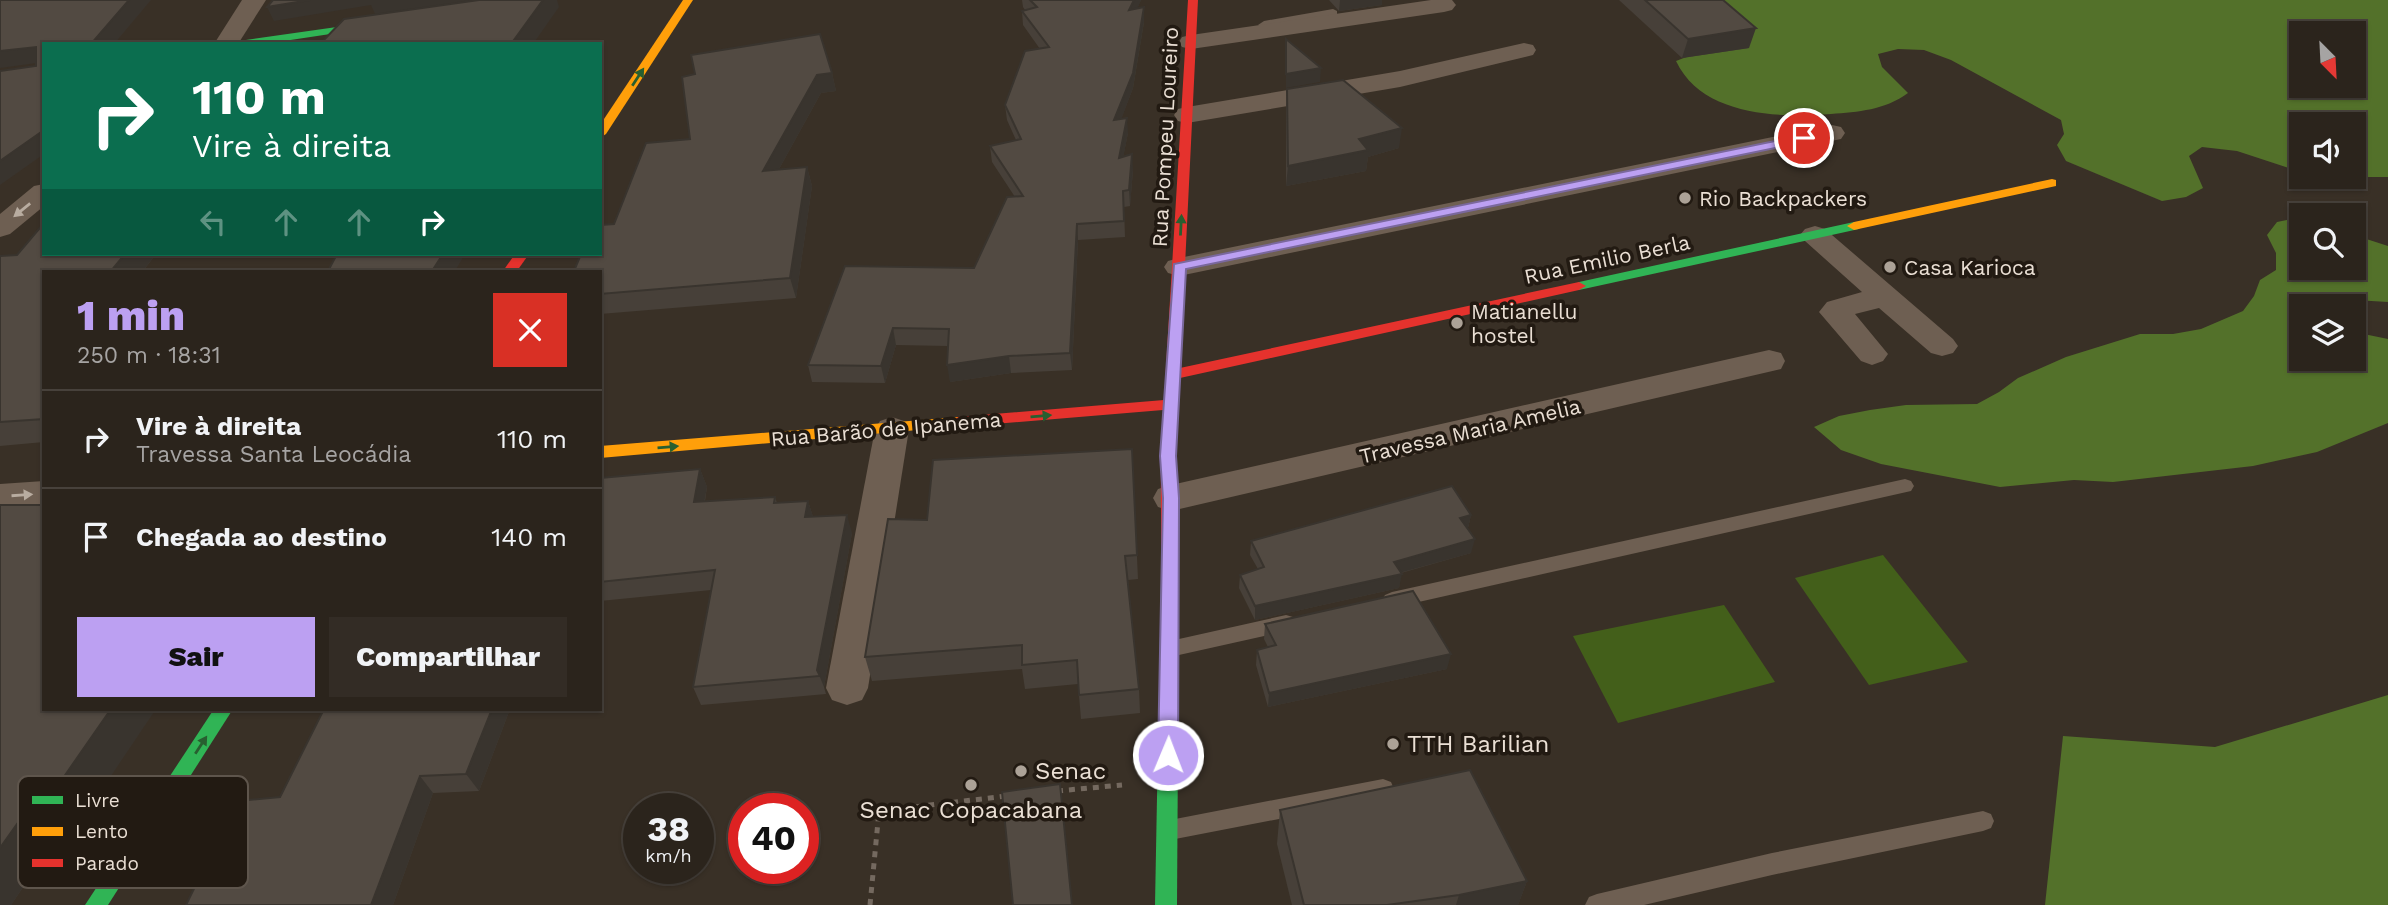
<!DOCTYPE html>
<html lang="pt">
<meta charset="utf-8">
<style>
:root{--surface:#2b241c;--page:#332c25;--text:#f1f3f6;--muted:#a6a4a3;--line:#47413b;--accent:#bca0f2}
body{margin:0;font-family:"Work Sans",sans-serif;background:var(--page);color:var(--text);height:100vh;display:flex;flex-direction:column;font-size:26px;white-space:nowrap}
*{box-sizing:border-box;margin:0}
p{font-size:23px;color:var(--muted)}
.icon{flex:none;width:38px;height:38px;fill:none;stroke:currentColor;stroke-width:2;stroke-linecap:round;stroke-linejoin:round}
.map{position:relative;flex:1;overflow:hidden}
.drawer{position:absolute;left:42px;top:270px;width:560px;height:441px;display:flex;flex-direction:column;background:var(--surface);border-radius:0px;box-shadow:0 2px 5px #0004,0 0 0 2px var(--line)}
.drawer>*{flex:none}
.top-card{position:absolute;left:42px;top:42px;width:560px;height:214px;border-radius:0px;box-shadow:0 2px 5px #0004,0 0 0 2px var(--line);background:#0b6e4f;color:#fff;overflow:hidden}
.needle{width:46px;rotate:156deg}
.controls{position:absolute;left:2289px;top:21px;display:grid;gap:14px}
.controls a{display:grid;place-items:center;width:77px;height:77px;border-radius:0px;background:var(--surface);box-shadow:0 2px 5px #0004,0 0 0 2px var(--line);font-size:35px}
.speed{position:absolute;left:623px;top:793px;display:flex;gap:14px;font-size:35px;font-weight:700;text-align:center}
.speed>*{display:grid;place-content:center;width:91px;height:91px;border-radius:50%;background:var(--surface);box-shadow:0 2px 5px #0004,0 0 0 2px var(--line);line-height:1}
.speed small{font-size:18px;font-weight:400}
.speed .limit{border:10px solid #d22;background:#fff;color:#111}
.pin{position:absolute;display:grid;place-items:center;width:60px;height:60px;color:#fff;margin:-30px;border:4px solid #fff;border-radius:50%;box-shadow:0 2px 7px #0007}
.me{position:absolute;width:77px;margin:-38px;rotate:1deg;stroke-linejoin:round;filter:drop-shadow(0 0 5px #0008)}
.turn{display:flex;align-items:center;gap:24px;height:147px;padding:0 35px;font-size:32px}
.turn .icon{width:91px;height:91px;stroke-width:2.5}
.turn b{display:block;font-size:49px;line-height:60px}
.lanes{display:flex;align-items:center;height:66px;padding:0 35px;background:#0003;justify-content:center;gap:35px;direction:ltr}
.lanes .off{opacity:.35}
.round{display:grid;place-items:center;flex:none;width:74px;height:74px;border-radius:0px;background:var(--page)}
.head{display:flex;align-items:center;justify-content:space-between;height:119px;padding:0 35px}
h1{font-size:42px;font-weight:800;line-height:52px;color:var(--accent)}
.action{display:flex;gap:14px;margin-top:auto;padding:14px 35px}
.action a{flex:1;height:80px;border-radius:0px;background:var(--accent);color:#111;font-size:28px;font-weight:800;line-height:80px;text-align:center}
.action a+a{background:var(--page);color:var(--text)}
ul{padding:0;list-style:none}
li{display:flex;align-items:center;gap:21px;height:98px;padding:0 35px;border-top:2px solid var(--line)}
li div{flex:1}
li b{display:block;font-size:26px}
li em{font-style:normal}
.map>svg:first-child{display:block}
</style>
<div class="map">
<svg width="2388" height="905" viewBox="0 0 2388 905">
<rect width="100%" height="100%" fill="#393026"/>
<!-- green -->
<g fill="#435f1a">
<polygon points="1883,555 1968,662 1869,685 1795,578"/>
<polygon points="1724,605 1775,682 1618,723 1573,636"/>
</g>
<!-- forest -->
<g fill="#53712a" fill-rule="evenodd">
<path d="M1677 0H2388V177H2327H2354V124H2301V172L2237 151 2202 147 2189 156 2203 188 2186 197 2162 201 2066 161 2057 145 2064 134 2061 120 1951 60 1924 50 1898 49 1878 54 1882 67 1908 93C1885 110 1858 112 1831 114 1778 118 1702 116 1676 61L1694 54ZM2301 33H2354V86H2301Z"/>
<polygon points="2301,217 2301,268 2354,268 2354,235 2388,246 2388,302 2338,299 2325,306 2301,306 2301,359 2354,359 2354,332 2388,339 2388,423 2317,452 2253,466 2113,482 2074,480 2000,487 1881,464 1841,450 1814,427 1839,416 1870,410 1906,405 1977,404 1999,392 2018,378 2066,357 2140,334 2173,334 2201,329 2243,311 2254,296 2260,280 2276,270 2276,253 2267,235 2277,222"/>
<polygon points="2388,695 2388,905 2045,905 2063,736 2215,747"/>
</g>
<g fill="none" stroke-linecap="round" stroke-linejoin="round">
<!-- path -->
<g stroke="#74695f" stroke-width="5" stroke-dasharray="6 6" stroke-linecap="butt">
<polyline points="1057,791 1122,785"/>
<polyline points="870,905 879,811 1007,796"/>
</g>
<!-- lane -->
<g fill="#6e5f52" fill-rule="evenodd">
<polygon points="1333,9 1337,11 1337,15 1264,29 1258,25 1264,21"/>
<polygon points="1905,479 1911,481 1914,486 1911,491 1392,608 1385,605 1382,600 1385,595 1392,592"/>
<polygon points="1286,615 1293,617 1296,623 1293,629 1286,631 1170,657 1163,655 1160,649 1163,643 1170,641"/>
<polygon points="1383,779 1391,782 1394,789 1391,796 1383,799 1170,840 1162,837 1159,830 1162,823 1170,820"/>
<polygon points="1983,811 1991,814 1994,821 1991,828 1983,831 1772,875 1644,905 1585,905 1589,897 1597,894 1772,853"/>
</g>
<!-- street -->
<g fill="#6e5f52" fill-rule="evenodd">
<polygon points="242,0 266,0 238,44 214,44"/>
<polygon points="1431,0 1452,0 1456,5 1452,10 1444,12 1191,49 1182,47 1179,42 1182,37 1191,35"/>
<polygon points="1524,43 1533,45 1536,50 1533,55 1400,87 1187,123 1178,121 1174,115 1178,109 1187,107 1400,71"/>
<polygon points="1832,125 1841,127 1845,133 1841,139 1179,276 1168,273 1164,267 1168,261 1179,258"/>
<polygon points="44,184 44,206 10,234 0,237 0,214 34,186"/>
<polygon points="1815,226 1825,229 1953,339 1958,346 1953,353 1942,356 1931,353 1879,308 1855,314 1888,354 1883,361 1872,365 1861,361 1819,312 1827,302 1862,292 1805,241 1800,235 1805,229"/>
<polygon points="1769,350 1781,353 1785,361 1781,369 1171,511 1158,507 1153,498 1158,489 1171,485"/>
<polygon points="892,417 904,421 909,429 868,688 862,700 847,705 832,700 826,688 875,429 880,421"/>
<polygon points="44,481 44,507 0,510 0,484"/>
</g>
<!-- fast -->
<g fill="#30b455" fill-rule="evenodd">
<polygon points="386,20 390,21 390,25 264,44 234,44 239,41"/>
<polygon points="1854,222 1861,226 1859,229 1579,290 1572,286 1579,282"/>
<polygon points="1170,575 1176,577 1179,582 1177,905 1155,905 1161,582 1164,577"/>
<polygon points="214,709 233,709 108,905 85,905"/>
</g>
<!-- slow -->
<g fill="#ff9f0a" fill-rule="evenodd">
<polygon points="683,0 693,0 606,134 600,138 600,125"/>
<polygon points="2052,179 2056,180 2056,186 1854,230 1847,226 1854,222"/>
<polygon points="958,417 963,418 966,422 963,426 600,458 600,446"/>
</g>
<!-- jam -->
<g fill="#e5322d" fill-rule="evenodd">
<path d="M1188 0H1198L1180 368 1579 282 1586 286 1579 290 1180 378 1176 456 1179 498V582L1176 587H1164L1161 582C1162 525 1159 467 1163 410L958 427 950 422 958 417 1164 400Z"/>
<polygon points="515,254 529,254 517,271 503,271"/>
</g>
</g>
<!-- wall -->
<g fill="#474039">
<polygon points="1022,0 1141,0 1137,8 1144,22 1133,88 1121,119 1128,133 1123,157 1133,170 1130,206 1124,207 1125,237 1078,240 1072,370 1011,373 950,382 948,346 896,345 885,383 812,382 808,365 974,268 1015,197 992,162 990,146 1016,140 1007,120 1005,105 1040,49 1023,25 1022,11 1025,10 1023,7"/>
<polygon points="1329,0 1382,0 1382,5 1339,11"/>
<polygon points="1619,0 1723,0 1749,48 1682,58"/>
<polygon points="832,73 836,91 821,93 779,169 807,167 812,186 796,298 600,314 600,271 614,224 690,139"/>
<polygon points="1287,89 1399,148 1368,157 1366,171 1286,186 1286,109"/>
<polygon points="44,254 156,254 143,271 44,271 44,442 0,446 0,256"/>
<polygon points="1132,449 1138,579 1128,580 1139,689 1140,713 1081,719 1078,684 1025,689 1022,669 872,681 865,657 927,520"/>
<polygon points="700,469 707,487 705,501 775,497 777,503 808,501 813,517 852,533 824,687 826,694 701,705 693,687 711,590 600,601 600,478"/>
<polygon points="0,505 82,819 69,819 11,905"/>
<polygon points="1471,515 1468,528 1467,528 1471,553 1401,573 1399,588 1255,620 1239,588 1240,575 1258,569 1250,555 1251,541"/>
<polygon points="1265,624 1447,669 1268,707 1256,665 1257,650 1268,647 1264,639"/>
<polygon points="324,709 510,709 479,791 433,793 393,905 186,905 280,797"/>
<polygon points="1280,810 1527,881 1518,905 1292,905 1277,844"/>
</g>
<!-- shaded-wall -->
<g fill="#39342e">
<polygon points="129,0 151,0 114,44 91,44"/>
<polygon points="310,0 475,0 375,14 371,5 274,21 267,7"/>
<polygon points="543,0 557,0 559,7 533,44 511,44"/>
<polygon points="1134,0 1141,0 1130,25 1129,10"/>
<polygon points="1340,0 1382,0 1382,5 1339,11"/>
<polygon points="1144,7 1144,22 1133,88 1115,136 1114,120"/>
<polygon points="1756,28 1749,48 1682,58 1688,39"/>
<polygon points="36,47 44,62 0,68 0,51"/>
<polygon points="1321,68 1320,82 1286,88 1286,74"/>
<polygon points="832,73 836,91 821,93 768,189 763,171 817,75"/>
<polygon points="1127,118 1128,133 1120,174 1119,158"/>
<polygon points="1402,128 1399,148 1368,157 1366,171 1286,186 1288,166 1359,139"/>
<polygon points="44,130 44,154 0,185 0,161"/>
<polygon points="1132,154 1133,170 1130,206 1129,190"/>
<polygon points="807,167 812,186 796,298 790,278"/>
<polygon points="1077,224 1078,240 1072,370 1070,353"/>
<polygon points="125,254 156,254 143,271 111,271"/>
<polygon points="443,254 465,254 455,271 432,271"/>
<polygon points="893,328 896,345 885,383 881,366"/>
<polygon points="1009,356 1011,373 950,382 947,365"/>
<polygon points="700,469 707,487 701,520 694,502"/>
<polygon points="808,501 814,520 805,517"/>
<polygon points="847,515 852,533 824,687 817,670"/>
<polygon points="1471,515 1468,528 1457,531 1460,518"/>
<polygon points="1475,539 1471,553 1392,575 1394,562"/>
<polygon points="1402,574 1399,588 1255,620 1255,606"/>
<polygon points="1451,654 1447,669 1268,707 1269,693"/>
<polygon points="111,709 156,709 82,819 52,794"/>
<polygon points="492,709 510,709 479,791 466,774"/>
<polygon points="420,776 433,793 393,905 371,905"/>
<polygon points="39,793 69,819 11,905 0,905 0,848"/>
<polygon points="1527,881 1518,905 1456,905 1459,895"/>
</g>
<!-- building -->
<g fill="#524a42" stroke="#39342e" stroke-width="2">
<polygon points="0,0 129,0 91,44 44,44 44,130 0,161 0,71 36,66 36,47 0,51"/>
<polygon points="273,0 310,0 267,7"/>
<polygon points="479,0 543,0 511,44 320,44 344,19"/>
<polygon points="1030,0 1134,0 1129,10 1144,7 1133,73 1114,120 1127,118 1119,158 1132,154 1129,190 1123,191 1124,221 1077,224 1070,353 1009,356 947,365 949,329 893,328 881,366 808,365 845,266 974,268 1007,197 1023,196 990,146 1021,139 1005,105 1025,51 1049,47 1022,11 1037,7"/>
<polygon points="1645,0 1723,0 1756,28 1688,39"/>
<polygon points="820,34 832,73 817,75 763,171 807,167 790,278 600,294 600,271 574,271 581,254 600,254 600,225 614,224 646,143 690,139 682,77 695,74 691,55"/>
<polygon points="1286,39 1321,68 1286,74"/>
<polygon points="1343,80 1402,128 1359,139 1368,150 1288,166 1287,89"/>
<polygon points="44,223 44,254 125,254 111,271 44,271 44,419 0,422 0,256 17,255"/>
<polygon points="337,254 443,254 432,271 328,271"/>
<polygon points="1132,449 1137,555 1125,556 1139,689 1079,695 1077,660 1022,665 1022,645 865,657 888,519 927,520 933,460"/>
<polygon points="700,469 694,502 775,497 774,503 808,501 805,517 847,515 817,670 820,676 693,687 715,570 600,582 600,478"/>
<polygon points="1452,486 1471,515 1460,518 1475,539 1394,562 1402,574 1255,606 1240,575 1264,567 1251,541"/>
<polygon points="0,505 44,505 44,709 111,709 52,794 39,793 0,848"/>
<polygon points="1413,591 1451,654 1269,693 1257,650 1276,645 1265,624"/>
<polygon points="324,709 492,709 466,774 420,776 371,905 186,905 237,801 280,797"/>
<polygon points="1470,770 1527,881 1459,895 1387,905 1304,905 1280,810"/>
<polygon points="1060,784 1072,905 1013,905 1002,792"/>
</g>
<!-- one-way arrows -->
<defs><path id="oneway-solid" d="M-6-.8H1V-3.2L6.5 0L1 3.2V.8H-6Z" transform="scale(1.75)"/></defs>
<g fill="#285f30">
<use href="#oneway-solid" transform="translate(638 77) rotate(-57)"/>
<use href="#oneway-solid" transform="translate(1181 225) rotate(-87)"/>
<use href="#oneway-solid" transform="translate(1041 416) rotate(-5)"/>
<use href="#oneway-solid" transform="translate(668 447) rotate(-5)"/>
<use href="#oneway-solid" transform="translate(201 745) rotate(-57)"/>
</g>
<g fill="#b8aca0">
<use href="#oneway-solid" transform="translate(22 210) rotate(141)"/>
<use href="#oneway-solid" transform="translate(22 495) rotate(-4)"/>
</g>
<!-- route -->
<polygon fill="#bca0f2" stroke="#7a689d" stroke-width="2" points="1804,135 1810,138 1809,141 1186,269 1176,456 1179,498 1178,755 1175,761 1168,763 1161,761 1158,755 1163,498 1160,456 1174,264"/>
<!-- markers -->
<g fill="#aca297" stroke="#221a12" stroke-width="2.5">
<circle cx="1685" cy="198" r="7"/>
<circle cx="1890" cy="267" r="7"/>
<circle cx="1457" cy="323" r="7"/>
<circle cx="1393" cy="744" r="7"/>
<circle cx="1021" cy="771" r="7"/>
<circle cx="971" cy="785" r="7"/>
</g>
<g text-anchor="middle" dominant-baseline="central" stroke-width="7" stroke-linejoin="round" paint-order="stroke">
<!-- street labels -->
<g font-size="21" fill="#eadfd4" stroke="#221a12">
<text transform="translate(1165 137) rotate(-87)">Rua Pompeu Loureiro</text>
<text transform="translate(1607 259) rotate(-12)">Rua Emilio Berla</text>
<text transform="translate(886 429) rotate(-5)">Rua Barão de Ipanema</text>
<text transform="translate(1470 431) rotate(-13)">Travessa Maria Amelia</text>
</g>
<!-- poi labels -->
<g font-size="21" fill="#eadfd4" stroke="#221a12" text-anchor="start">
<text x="1699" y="198">Rio Backpackers</text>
<text x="1904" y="267">Casa Karioca</text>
<text x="1471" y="311">Matianellu<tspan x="1471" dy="24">hostel</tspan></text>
</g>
<!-- near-poi labels -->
<g font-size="24" fill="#eadfd4" stroke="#221a12" text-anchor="start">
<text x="1407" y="744">TTH Barilian</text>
<text x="1035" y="771">Senac</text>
<text x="971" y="810" text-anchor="middle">Senac Copacabana</text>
</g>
</g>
<!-- legend -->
<rect x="18" y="776" width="230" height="112" rx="10" fill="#221a12" stroke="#5e554c" stroke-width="2"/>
<rect x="32" y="796" width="31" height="8" fill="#30b455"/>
<rect x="32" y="827" width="31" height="9" fill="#ff9f0a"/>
<rect x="32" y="859" width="31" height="8" fill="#e5322d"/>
<g font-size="19" fill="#eadfd4">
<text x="75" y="807">Livre</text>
<text x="75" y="838">Lento</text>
<text x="75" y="870">Parado</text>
</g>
</svg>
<div class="controls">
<a><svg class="needle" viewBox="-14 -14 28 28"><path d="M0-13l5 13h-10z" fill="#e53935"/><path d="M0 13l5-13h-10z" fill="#a6a4a3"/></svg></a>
<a><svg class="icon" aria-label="sound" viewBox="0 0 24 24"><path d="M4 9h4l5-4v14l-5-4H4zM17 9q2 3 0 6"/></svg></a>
<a><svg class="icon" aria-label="search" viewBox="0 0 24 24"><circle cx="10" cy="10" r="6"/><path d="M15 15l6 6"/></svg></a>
<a><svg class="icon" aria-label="layers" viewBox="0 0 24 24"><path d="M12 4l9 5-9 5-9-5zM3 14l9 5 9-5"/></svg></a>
</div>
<div class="speed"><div>38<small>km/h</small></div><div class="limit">40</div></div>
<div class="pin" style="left:1804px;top:138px;background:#d93025"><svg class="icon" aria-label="arrive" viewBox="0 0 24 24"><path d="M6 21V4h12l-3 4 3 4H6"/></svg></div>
<svg class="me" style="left:1168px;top:755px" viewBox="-20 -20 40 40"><circle r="17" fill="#bca0f2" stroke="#fff" stroke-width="3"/><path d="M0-11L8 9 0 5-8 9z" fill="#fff"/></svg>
<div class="top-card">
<div class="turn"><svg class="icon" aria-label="right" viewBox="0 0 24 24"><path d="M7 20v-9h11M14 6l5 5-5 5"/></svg><div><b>110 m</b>Vire à direita</div></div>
<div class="lanes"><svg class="icon off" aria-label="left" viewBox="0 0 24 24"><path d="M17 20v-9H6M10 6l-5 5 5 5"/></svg><svg class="icon off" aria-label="ahead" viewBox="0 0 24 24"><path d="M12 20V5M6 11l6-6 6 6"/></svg><svg class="icon off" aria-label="ahead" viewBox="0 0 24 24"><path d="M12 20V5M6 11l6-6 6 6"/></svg><svg class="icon" aria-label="right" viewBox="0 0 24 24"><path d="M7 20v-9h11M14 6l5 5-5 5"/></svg></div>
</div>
<section class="drawer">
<div class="head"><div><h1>1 min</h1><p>250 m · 18:31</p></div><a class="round" style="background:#d93025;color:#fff"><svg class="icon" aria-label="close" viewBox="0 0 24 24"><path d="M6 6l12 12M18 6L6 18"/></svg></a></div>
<ul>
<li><svg class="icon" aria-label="right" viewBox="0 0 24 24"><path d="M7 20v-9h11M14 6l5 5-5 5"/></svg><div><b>Vire à direita</b><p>Travessa Santa Leocádia</p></div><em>110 m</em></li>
<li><svg class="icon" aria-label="arrive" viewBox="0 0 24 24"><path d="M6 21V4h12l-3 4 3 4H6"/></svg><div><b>Chegada ao destino</b></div><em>140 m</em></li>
</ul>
<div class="action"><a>Sair</a><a>Compartilhar</a></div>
</section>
</div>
